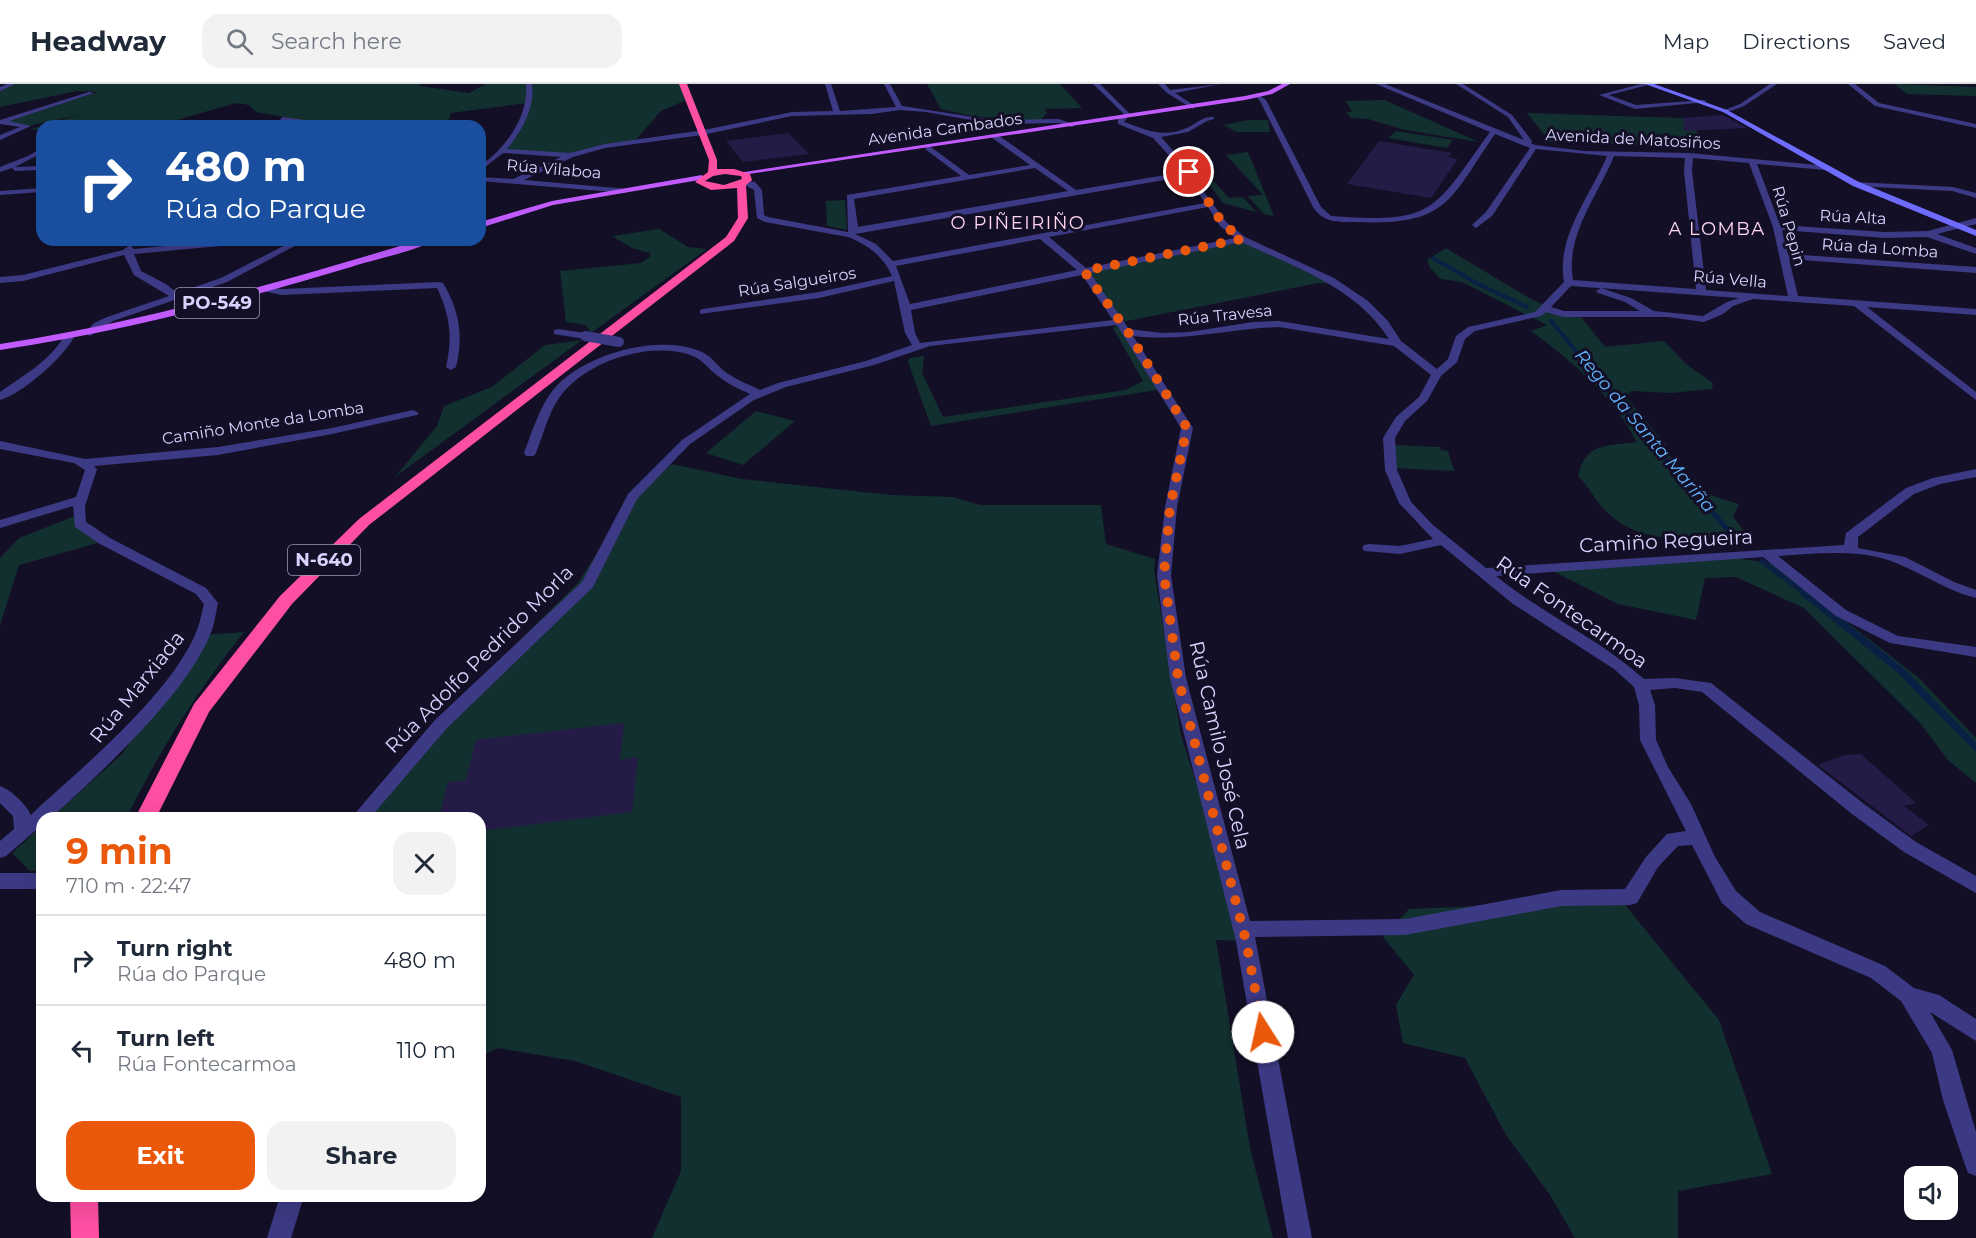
<!DOCTYPE html>
<meta charset="utf-8">
<style>
:root{--surface:#fff;--page:#f2f2f3;--text:#1f2937;--muted:#747a83;--line:#e0e1e3;--accent:#ea580c}
body{margin:0;font-family:Montserrat,sans-serif;background:var(--page);color:var(--text);height:100vh;display:flex;flex-direction:column;font-size:22px;white-space:nowrap}
*{box-sizing:border-box;margin:0}
p{font-size:20px;color:var(--muted)}
.icon{flex:none;width:33px;height:33px;fill:none;stroke:currentColor;stroke-width:2;stroke-linecap:round;stroke-linejoin:round}
.map{position:relative;flex:1;overflow:hidden}
.sheet{position:absolute;left:36px;top:728px;width:450px;height:390px;display:flex;flex-direction:column;background:var(--surface);border-radius:18px;box-shadow:0 6px 24px #0002}
.sheet>*{flex:none}
.banner{position:absolute;left:36px;top:36px;width:450px;height:126px;border-radius:18px;box-shadow:0 6px 24px #0002;background:#1a4fa0;color:#fff;overflow:hidden}
.buttons{position:absolute;left:1904px;top:1082px;display:grid;gap:12px}
.buttons a{display:grid;place-items:center;width:54px;height:54px;border-radius:12px;background:var(--surface);box-shadow:0 6px 24px #0002;font-size:30px}
.pin{position:absolute;display:grid;place-items:center;width:51px;height:51px;color:#fff;margin:-26px;border:3px solid #fff;border-radius:50%;box-shadow:0 2px 6px #0007}
.me{position:absolute;width:66px;margin:-33px;rotate:350deg;stroke-linejoin:round;filter:drop-shadow(0 0 4px #0008)}
.turn{display:flex;align-items:center;gap:21px;height:126px;padding:0 30px;font-size:27px}
.turn .icon{width:78px;height:78px;stroke-width:2.5}
.turn b{display:block;font-size:42px;line-height:51px}
.round{display:grid;place-items:center;flex:none;width:63px;height:63px;border-radius:18px;background:var(--page)}
.summary{display:flex;align-items:center;justify-content:space-between;height:102px;padding:0 30px}
h1{font-size:36px;font-weight:700;line-height:45px;color:var(--accent)}
.cta{display:flex;gap:12px;margin-top:auto;padding:12px 30px}
.cta a{flex:1;height:69px;border-radius:18px;background:var(--accent);color:#fff;font-size:24px;font-weight:700;line-height:69px;text-align:center}
.cta a+a{background:var(--page);color:var(--text)}
ul{padding:0;list-style:none}
li{display:flex;align-items:center;gap:18px;height:90px;padding:0 30px;border-top:2px solid var(--line)}
li div{flex:1}
li b{display:block;font-size:22px}
li em{font-style:normal}
header{display:flex;align-items:center;gap:36px;box-sizing:border-box;height:84px;padding:0 30px;background:var(--surface);border-bottom:2px solid var(--line)}
header strong{font-size:28px}
nav{display:flex;gap:33px;margin-inline-start:auto;font-size:21px}
.search{width:420px;height:54px;background:var(--page);display:flex;align-items:center;gap:15px;box-sizing:border-box;padding:0 21px;border-radius:18px;color:var(--muted);font-size:22px}
.map>svg:first-child{display:block}
</style>
<header>
<strong>Headway</strong>
<div class="search"><svg class="icon" aria-label="search" viewBox="0 0 24 24"><circle cx="10" cy="10" r="6"/><path d="M15 15l6 6"/></svg>Search here</div>
<nav><a>Map</a><a>Directions</a><a>Saved</a></nav>
</header>
<div class="map">
<svg width="1976" height="1154" viewBox="0 0 1976 1154">
<rect width="100%" height="100%" fill="#130f26"/>
<!-- green -->
<g fill="#12302f">
<polygon points="12,0 420,0 420,2 469,9 486,0 680,0 689,15 661,27 635,57 570,71 502,67 520,40 527,19 451,29 446,42 332,42 256,28 249,21 236,19 156,42 42,42 42,47 31,45 78,31 28,42 0,38 98,8 77,7 0,23 0,5"/>
<polygon points="927,0 1060,0 1082,24 1045,25 1047,29 1040,37 977,33 941,25"/>
<polygon points="1894,0 1976,3 1976,12 1907,10"/>
<polygon points="1385,16 1389,18 1479,58 1405,46 1368,35 1351,34 1346,28 1352,28 1346,17"/>
<polygon points="1527,29 1682,34 1715,64 1550,58"/>
<polygon points="1248,36 1268,36 1270,48 1237,48 1223,41"/>
<polygon points="1396,47 1453,56 1447,64 1388,54"/>
<polygon points="1248,68 1274,132 1264,130 1247,112 1263,111 1226,71"/>
<polygon points="1202,91 1208,91 1229,114 1243,113 1256,128 1223,119"/>
<polygon points="845,116 847,146 827,142 826,117"/>
<polygon points="659,145 688,163 707,165 591,249 586,241 566,238 560,187 641,179 650,173 650,169 632,164 612,152"/>
<polygon points="1242,155 1338,200 1318,199 1122,238 1163,305 931,342 908,278 909,274 924,272 922,289 943,333 1126,306 1143,297 1113,244 1121,238 1084,187"/>
<path d="M1446 164 1531 215 1563 230 1582 234 1605 263 1664 257 1686 280 1713 299 1712 305 1671 309 1631 307 1626 313 1666 361C1668 378 1693 398 1707 408 1716 414 1729 417 1739 420L1733 432 1748 453C1702 454 1647 464 1610 431 1596 419 1591 405 1578 392 1585 358 1609 362 1637 358 1612 311 1573 278 1531 247L1547 241 1462 198 1441 195 1430 184 1427 176Z"/>
<polygon points="582,256 395,393 437,342 444,322 492,303 545,261"/>
<polygon points="756,327 795,337 743,381 706,369"/>
<polygon points="1393,361 1440,363 1441,366 1448,367 1454,387 1394,384"/>
<polygon points="672,380 742,395 891,411 953,413 980,421 1101,421 1106,460 1155,475 1154,486 1181,651 1246,857 1216,856 1250,1064 1273,1154 652,1154 681,1087 681,1013 575,977 498,964 480,973 480,734 366,734 464,611 578,499 632,413"/>
<polygon points="80,430 81,440 105,457 19,481 0,541 0,474 19,454"/>
<polygon points="1727,473 1771,479 1919,594 1976,654 1976,699 1948,676 1920,639 1804,524 1736,493 1705,494 1696,536 1618,520 1545,483"/>
<path d="M244 548C198 606 159 667 127 733L51 734 122 670 203 551Z"/>
<polygon points="42,742 42,786 30,787 12,769"/>
<polygon points="1621,816 1719,936 1772,1090 1678,1107 1678,1154 1575,1154 1550,1111 1506,1051 1465,974 1403,959 1396,921 1414,891 1383,853 1409,825"/>
</g>
<g fill="none" stroke-linecap="round" stroke-linejoin="round">
<!-- stream-far2 -->
<g stroke="#0a1f44" stroke-width="4">
<polyline points="1433,174 1478,200 1527,223"/>
<polyline points="1551,237 1598,294"/>
</g>
<!-- stream-far1 -->
<g stroke="#0a1f44" stroke-width="5">
<polyline points="1597,292 1675,387 1738,457"/>
<polyline points="1762,477 1805,509"/>
</g>
<!-- stream -->
<polyline stroke="#0a1f44" stroke-width="7" points="1803,508 1901,587 1976,663"/>
</g>
<!-- building -->
<g fill="#241b47">
<polygon points="1723,31 1747,44 1684,47 1683,34"/>
<polygon points="788,49 809,70 743,78 726,57"/>
<polygon points="1379,57 1452,69 1448,73 1458,75 1431,114 1347,100"/>
<polygon points="624,639 620,676 638,673 632,728 480,747 480,734 439,734 448,698 466,696 476,656"/>
<polygon points="1861,670 1916,719 1904,722 1929,741 1911,752 1818,681 1845,671"/>
</g>
<g fill="none" stroke-linecap="round" stroke-linejoin="round">
<!-- street -->
<g fill="#3d3a85" fill-rule="evenodd">
<polygon points="7,0 15,0 0,7 0,3"/>
<path d="M526 0H532C535 24 522 47 507 65L570 69 605 60 704 46 792 28 833 27 825 0H831L840 27 896 23 884 0H890L902 22 993 36 1059 35 1075 41 1072 43 1059 39 993 40 926 28 900 26 872 30 792 32 702 51 605 64 573 73 524 96 628 105 629 107 625 109 480 97V93L513 95 561 73 503 69 480 87V82C506 64 529 32 526 0Z"/>
<path d="M1093 0H1100L1130 30 1124 38C1144 45 1162 54 1184 45 1196 41 1201 32 1214 33V35L1207 37 1188 48 1161 53 1177 71 1192 70 1204 83V87H1198L1187 74 1180 75 1226 138 1245 153 1334 194 1368 217 1388 237 1401 257 1437 285 1448 275 1456 252 1468 243 1535 228 1564 198C1556 152 1590 113 1607 72L1536 65 1492 132 1476 144 1472 141 1486 128 1530 64 1495 50C1450 115 1448 142 1358 138 1340 138 1324 140 1313 123L1260 17 1255 11H1259L1266 16 1321 123 1331 132C1435 140 1433 127 1490 48L1376 0H1385L1524 56 1508 33 1456 0H1463L1512 31 1532 57 1531 59 1535 61 1585 67 1689 69 1828 82 1825 86 1757 80 1780 141 1885 148 1928 147 1976 134V140L1937 150 1976 164V170L1927 153 1885 154 1782 146 1788 170 1976 183V189L1789 175 1798 212 1976 225V231L1867 223 1976 308V316L1854 222 1753 215 1733 222 1723 230 1704 238 1668 233H1563L1546 228 1541 232 1475 247 1465 255 1457 278 1441 292 1427 317 1405 337 1395 354 1397 386 1411 418 1433 441 1486 484 1844 461 1846 449 1906 404 1933 394 1976 385V393L1940 400 1914 410 1858 453V464L1905 473 1954 498 1976 506V514C1947 507 1924 490 1896 479 1859 464 1817 470 1778 472L1846 526 1898 552 1976 563V573L1890 559 1836 532 1763 473 1496 492C1543 530 1600 555 1644 595L1675 594 1711 599 1864 720 1916 758 1976 792V809L1904 768 1852 730 1702 608 1675 604 1650 606 1655 621 1656 656 1668 683 1691 720 1715 773 1736 807 1760 828 1885 882 1914 904 1939 911 1976 935V957L1930 928 1952 966 1976 1048V1092L1968 1089 1965 1081 1943 1016 1932 969 1901 917 1871 894 1746 840 1722 819 1692 761 1678 762 1658 783 1637 819 1630 821 1561 822 1405 851 1255 853 1312 1154H1288L1236 857 1170 594 1157 491 1165 423 1181 344 1117 241 930 262 874 281 786 303 754 316 690 360 637 415 593 503 447 644 370 734H351L435 636 582 498 628 410 682 356 750 310C739 305 728 300 718 292 709 286 703 276 693 272 651 256 585 277 559 314 548 330 543 351 536 369L534 372H526L524 369C532 348 539 324 553 306 583 270 659 249 702 268 711 272 716 280 723 286 734 295 748 300 760 306L778 299 866 277 912 261 905 249 894 197 819 214 700 230V226L703 225 819 208 892 192C883 172 868 161 848 153L765 138 757 134 754 106 743 100V96L755 98 762 106 764 131 768 133 848 148 847 111 961 92 925 65 928 61 969 91 1030 81 991 53 998 51 1076 106 1184 88 1153 54 1118 40V34L1124 30ZM1614 72 1685 74 1684 87 1696 205 1573 196C1565 151 1598 112 1614 72ZM1693 74 1749 79 1773 143 1788 212 1706 206 1692 87ZM1035 84 1068 107 858 143 854 115ZM1187 92 1205 119 893 177 876 160 855 150ZM1208 123 1220 142 1235 154 1086 184 1049 153ZM1040 155 1077 186 910 220 896 182ZM1241 158C1295 183 1356 203 1389 255L1279 237 1253 238 1189 248 1162 249 1129 245 1090 189ZM1082 191 1113 236 920 259 915 249 911 226ZM1571 202 1739 214 1727 218 1703 232 1654 227 1631 214 1601 204 1596 207 1598 209 1625 218 1640 227H1564L1551 223ZM1279 243 1394 262 1431 291 1419 313 1396 333 1383 354 1385 386 1399 419 1433 455 1400 462 1369 460 1364 461 1362 464 1364 467 1400 470 1441 461 1513 520 1614 585 1634 603 1639 621 1640 656 1686 747 1667 750 1646 773 1625 805 1561 806 1405 835 1250 837 1186 594 1171 491 1177 423 1193 344 1133 252C1186 258 1227 245 1279 243Z"/>
<polygon points="1158,0 1165,0 1170,6 1221,0 1175,9 1195,22 1193,25 1167,9"/>
<polygon points="1641,0 1652,0 1609,11 1636,21 1704,16 1707,18 1635,25 1599,11"/>
<polygon points="1770,0 1777,0 1744,22 1725,29 1722,27 1740,20"/>
<polygon points="1848,0 1855,0 1879,19 1976,40 1976,44 1875,22"/>
<polygon points="89,8 94,9 9,37 31,42 0,56 0,51 20,43 0,40 0,36"/>
<polygon points="283,33 333,40 336,42 292,38 296,42 288,42 280,35"/>
<polygon points="42,64 42,69 15,83 42,82 42,86 15,87 12,84 0,88 0,83 28,72"/>
<polygon points="1856,98 1953,103 1976,109 1976,114 1952,107 1853,102 1853,98"/>
<polygon points="42,104 42,108 0,111 0,107"/>
<polygon points="225,156 257,156 253,159 134,170 141,187 166,200 177,209 221,194 295,156 306,156 227,198 113,237 90,252 85,249 94,239 107,233 169,212 134,191 124,171 23,197 0,199 0,193 23,191 123,166 130,161 134,165"/>
<path d="M440 198 443 199C459 226 464 252 456 283L451 286 446 283C453 254 450 231 437 204L282 211 258 206 263 203 282 205Z"/>
<polygon points="558,245 585,249 590,252 585,255 554,250 554,246"/>
<path d="M65 251 74 253C64 273 22 310 0 316V308C24 291 50 277 65 251Z"/>
<path d="M413 326 419 329 417 331 332 350 218 371 94 382 97 385 85 422 86 438 110 454 206 504 218 519C216 528 215 537 212 546 188 610 101 688 51 734H42V741L6 772 0 774V757L14 745 13 732 0 719V702C11 706 26 720 31 731L39 723C87 680 174 606 197 546 200 538 202 528 204 520L196 510 100 460 75 443 73 422 0 444V436L76 413 85 386 74 379 0 365V357L85 375 218 363 332 344Z"/>
<rect x="0" y="789" width="42" height="16"/>
<polygon points="280,1112 304,1112 291,1154 267,1154"/>
</g>
<!-- secondary -->
<polygon fill="#6f6bff" fill-rule="evenodd" points="1645,0 1654,0 1727,26 1859,98 1976,146 1976,152 1853,102 1723,28"/>
<!-- primary -->
<g fill="#c25bff" fill-rule="evenodd">
<polygon points="1282,0 1290,0 1272,10 1245,16 742,91 738,89 1245,12 1268,7"/>
<polygon points="702,91 705,95 553,121 480,144 480,138 552,117"/>
<path d="M420 156H433C418 167 371 176 351 183 235 218 120 248 0 266V260C144 238 281 198 420 156Z"/>
</g>
<!-- highway -->
<g fill="#ff4fa3" fill-rule="evenodd">
<path d="M679 0H687L717 76V85H734L750 90 752 96 746 101 748 134 734 157 369 441 292 520 209 628 156 734H135L194 620 280 512 359 435 726 153 738 134 737 104 711 106 695 98 708 88 709 76ZM725 90 741 92 742 95 724 101 705 97 713 92Z"/>
<polygon points="70,1112 98,1112 99,1154 71,1154"/>
</g>
<!-- street-bridge -->
<polyline stroke="#3d3a85" stroke-width="10" points="585,252 619,258"/>
</g>
<g fill="none" stroke-linecap="round" stroke-linejoin="round">
<!-- route -->
<polyline stroke="#ea580c" stroke-width="10" stroke-dasharray="0 18" points="1189,88 1223,140 1242,155 1084,187 1128,248 1187,344 1170,423 1164,491 1178,594 1246,857 1263,948"/>
</g>
<g text-anchor="middle" dominant-baseline="central" stroke-width="6" stroke-linejoin="round" paint-order="stroke">
<!-- far-street labels -->
<g font-size="16" fill="#d9d4ff" stroke="#130f26">
<text transform="translate(945 45) rotate(-8)">Avenida Cambados</text>
<text transform="translate(1633 55) rotate(3)">Avenida de Matosiños</text>
<text transform="translate(554 85) rotate(5)">Rúa Vilaboa</text>
<text transform="translate(1853 133) rotate(3)">Rúa Alta</text>
<text transform="translate(1789 142) rotate(74)">Rúa Pepin</text>
<text transform="translate(1880 164) rotate(4)">Rúa da Lomba</text>
<text transform="translate(1730 195) rotate(5)">Rúa Vella</text>
<text transform="translate(797 198) rotate(-9)">Rúa Salgueiros</text>
<text transform="translate(1225 231) rotate(-6)">Rúa Travesa</text>
<text transform="translate(263 339) rotate(-9)">Camiño Monte da Lomba</text>
</g>
<!-- far-neighbourhood labels -->
<g font-size="18" letter-spacing="1.5" fill="#ffd6f0" stroke="#130f26">
<text x="1018" y="139">O PIÑEIRIÑO</text>
<text x="1717" y="145">A LOMBA</text>
</g>
<!-- shield labels -->
<g fill="#130f26" stroke="#9e99be" stroke-width="1.5">
<rect x="175" y="204" width="84" height="30" rx="4.5"/>
<rect x="288" y="461" width="72" height="30" rx="4.5"/>
</g>
<g font-size="18" font-weight="bold" fill="#d9d4ff">
<text x="217" y="219">PO-549</text>
<text x="324" y="476">N-640</text>
</g>
<!-- far-water labels -->
<g font-size="18" font-style="italic" fill="#62b6ff" stroke="#130f26">
<text transform="translate(1645 347) rotate(50)">Rego da Santa Mariña</text>
</g>
<!-- street labels -->
<g font-size="20" fill="#d9d4ff" stroke="#130f26">
<text transform="translate(1666 457) rotate(-3)">Camiño Regueira</text>
<text transform="translate(1572 528) rotate(35)">Rúa Fontecarmoa</text>
<text transform="translate(479 575) rotate(-45)">Rúa Adolfo Pedrido Morla</text>
<text transform="translate(137 603) rotate(-51)">Rúa Marxiada</text>
<text transform="translate(1220 661) rotate(77)">Rúa Camilo José Cela</text>
</g>
</g>
</svg>
<div class="buttons">
<a><svg class="icon" aria-label="sound" viewBox="0 0 24 24"><path d="M4 9h4l5-4v14l-5-4H4zM17 9q2 3 0 6"/></svg></a>
</div>
<div class="pin" style="left:1189px;top:88px;background:#d93025"><svg class="icon" aria-label="arrive" viewBox="0 0 24 24"><path d="M6 21V4h12l-3 4 3 4H6"/></svg></div>
<svg class="me" style="left:1263px;top:948px" viewBox="-20 -20 40 40"><circle r="19" fill="#fff"/><path d="M0-13L10 11 0 6-10 11z" fill="#ea580c"/></svg>
<div class="banner">
<div class="turn"><svg class="icon" aria-label="right" viewBox="0 0 24 24"><path d="M7 20v-9h11M14 6l5 5-5 5"/></svg><div><b>480 m</b>Rúa do Parque</div></div>
</div>
<section class="sheet">
<div class="summary"><div><h1>9 min</h1><p>710 m · 22:47</p></div><a class="round"><svg class="icon" aria-label="close" viewBox="0 0 24 24"><path d="M6 6l12 12M18 6L6 18"/></svg></a></div>
<ul>
<li><svg class="icon" aria-label="right" viewBox="0 0 24 24"><path d="M7 20v-9h11M14 6l5 5-5 5"/></svg><div><b>Turn right</b><p>Rúa do Parque</p></div><em>480 m</em></li>
<li><svg class="icon" aria-label="left" viewBox="0 0 24 24"><path d="M17 20v-9H6M10 6l-5 5 5 5"/></svg><div><b>Turn left</b><p>Rúa Fontecarmoa</p></div><em>110 m</em></li>
</ul>
<div class="cta"><a>Exit</a><a>Share</a></div>
</section>
</div>
